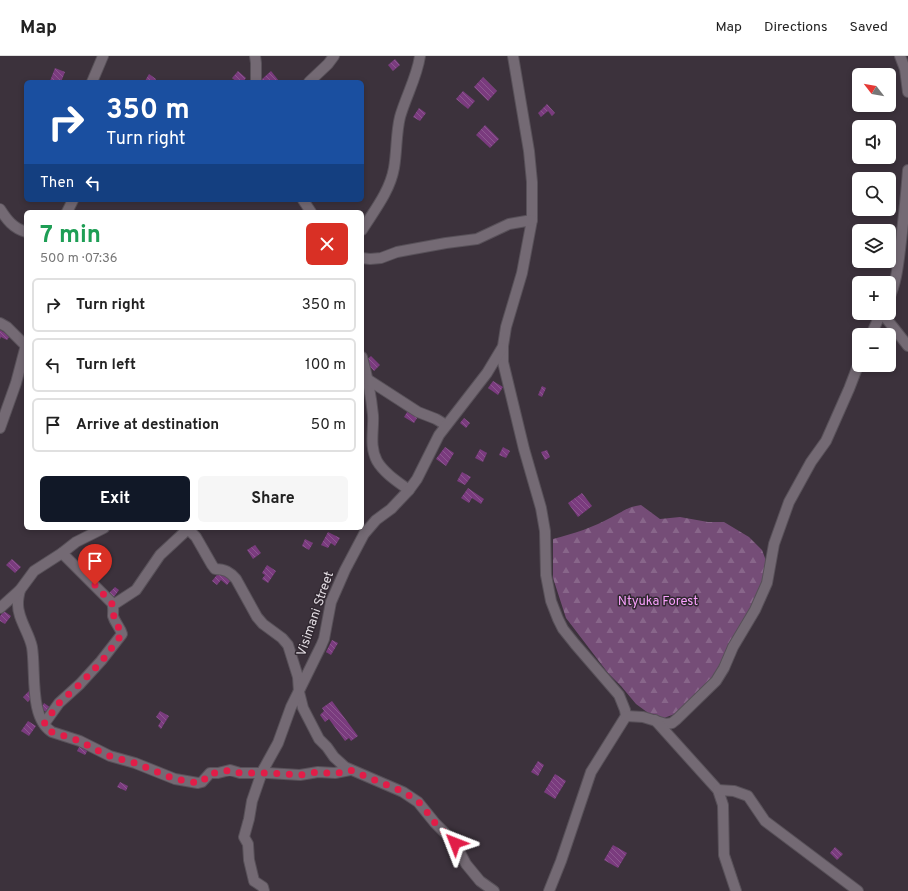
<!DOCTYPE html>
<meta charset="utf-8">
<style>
:root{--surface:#fff;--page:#f6f6f6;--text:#222;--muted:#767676;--line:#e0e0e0;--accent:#111827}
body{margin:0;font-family:Overpass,sans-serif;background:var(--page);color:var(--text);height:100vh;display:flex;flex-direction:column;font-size:15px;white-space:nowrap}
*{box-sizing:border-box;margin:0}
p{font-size:13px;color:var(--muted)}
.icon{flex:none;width:22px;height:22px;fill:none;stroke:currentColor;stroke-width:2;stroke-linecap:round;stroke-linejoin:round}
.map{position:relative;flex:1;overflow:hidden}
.sheet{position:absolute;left:24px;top:154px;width:340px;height:320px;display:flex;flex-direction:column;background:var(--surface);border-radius:6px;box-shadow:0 2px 6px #0003}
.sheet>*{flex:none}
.hud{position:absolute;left:24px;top:24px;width:340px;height:122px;border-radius:6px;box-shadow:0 2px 6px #0003;background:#1a4fa0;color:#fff;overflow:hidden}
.needle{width:26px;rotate:301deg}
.fabs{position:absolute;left:852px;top:12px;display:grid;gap:8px}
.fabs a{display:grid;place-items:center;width:44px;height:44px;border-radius:6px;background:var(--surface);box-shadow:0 2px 6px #0003;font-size:20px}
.pin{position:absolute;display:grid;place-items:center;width:34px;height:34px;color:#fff;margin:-41px -17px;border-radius:50% 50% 50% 0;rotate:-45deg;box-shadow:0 0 4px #0007}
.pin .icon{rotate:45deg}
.me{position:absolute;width:44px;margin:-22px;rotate:315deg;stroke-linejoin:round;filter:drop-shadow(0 0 3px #0008)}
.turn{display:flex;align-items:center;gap:14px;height:84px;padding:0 16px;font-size:18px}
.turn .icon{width:52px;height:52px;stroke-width:2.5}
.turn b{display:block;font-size:28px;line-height:34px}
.then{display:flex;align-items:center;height:38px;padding:0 16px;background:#0003;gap:8px;font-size:15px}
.round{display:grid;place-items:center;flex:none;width:42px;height:42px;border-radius:6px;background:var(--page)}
.summary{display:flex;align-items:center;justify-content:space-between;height:68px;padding:0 16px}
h1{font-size:24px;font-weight:700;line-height:30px;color:#1e9e55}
.button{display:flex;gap:8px;margin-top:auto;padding:8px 16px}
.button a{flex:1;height:46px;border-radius:6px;background:var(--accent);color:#fff;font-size:16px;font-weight:700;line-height:46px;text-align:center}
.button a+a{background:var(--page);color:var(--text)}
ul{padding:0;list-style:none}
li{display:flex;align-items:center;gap:12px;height:54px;margin:0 8px 6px;padding:0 8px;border:2px solid var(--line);border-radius:6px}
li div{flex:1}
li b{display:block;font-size:15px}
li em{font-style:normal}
header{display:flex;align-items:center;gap:24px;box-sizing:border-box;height:56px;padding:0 20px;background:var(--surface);border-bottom:1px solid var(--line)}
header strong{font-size:19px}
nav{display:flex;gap:22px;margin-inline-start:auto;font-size:14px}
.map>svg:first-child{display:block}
</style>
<header>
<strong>Map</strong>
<nav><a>Map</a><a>Directions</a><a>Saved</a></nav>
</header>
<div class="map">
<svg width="908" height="835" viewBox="0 0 908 835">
<defs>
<pattern id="forest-firs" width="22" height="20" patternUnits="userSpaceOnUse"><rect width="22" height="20" fill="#754d77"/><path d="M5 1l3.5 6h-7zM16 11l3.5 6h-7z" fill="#88668a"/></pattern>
<pattern id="building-back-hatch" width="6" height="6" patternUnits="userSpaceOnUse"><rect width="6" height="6" fill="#7a3b7e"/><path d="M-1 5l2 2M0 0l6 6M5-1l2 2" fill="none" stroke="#8d5790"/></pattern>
</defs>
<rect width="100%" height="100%" fill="#3c323c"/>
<!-- forest -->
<path fill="url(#forest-firs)" d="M641 449 660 463 680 461 708 466H724L749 481 762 494 768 510 765 527 724 608 712 623 680 656 664 662 651 659 636 648 621 630 608 617 566 562 553 522V483C573 478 594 471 612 461 624 455 627 451 641 449Z"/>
<!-- building -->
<g fill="url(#building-back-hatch)">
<polygon points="395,3 400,9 393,15 388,9"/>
<polygon points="55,12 65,16 61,26 50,25"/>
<polygon points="238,15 246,22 243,26 237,26 232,22"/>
<polygon points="271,15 279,25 278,26 264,26 261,24"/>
<polygon points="149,18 156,23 154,26 145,25"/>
<polygon points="483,21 497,35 488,45 474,31"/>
<polygon points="463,35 475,45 468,53 456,43"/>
<polygon points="547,48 555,57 552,60 548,55 541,61 538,57"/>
<polygon points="419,52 426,57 420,65 413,61"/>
<polygon points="485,69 499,83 490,92 476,79"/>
<polygon points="0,274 10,280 7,284 1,281 0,283"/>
<polygon points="371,300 380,309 374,315 365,305"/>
<polygon points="493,325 503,331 498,339 488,332"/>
<polygon points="542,330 546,332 542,341 538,339"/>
<polygon points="409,353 419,359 414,367 404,361"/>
<polygon points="464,362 470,367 466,372 460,367"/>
<polygon points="445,391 454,397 446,410 436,403"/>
<polygon points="503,391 510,395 506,402 499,399"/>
<polygon points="480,393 487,397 483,406 475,402"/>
<polygon points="547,394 550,401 545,404 541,396"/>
<polygon points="462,416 471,421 465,429 457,425"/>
<polygon points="468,432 484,443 481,448 472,442 469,447 461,442"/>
<polygon points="582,437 592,450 578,461 568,447"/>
<polygon points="328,476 340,482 335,490 331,487 328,492 321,489"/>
<polygon points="305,483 313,487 309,494 302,490"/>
<polygon points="255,489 261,497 253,503 247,494"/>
<polygon points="12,503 21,511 15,517 6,509"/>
<polygon points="267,509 276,515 268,527 262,523 265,519 262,517"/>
<polygon points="220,515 231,524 227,529 221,524 217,529 212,525"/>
<polygon points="115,531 119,534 114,541 109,537"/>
<polygon points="4,555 11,560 5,568 0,565 0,560"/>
<polygon points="332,584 338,587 331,599 326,596"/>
<polygon points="29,635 34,639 28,646 23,641"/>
<polygon points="332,645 358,680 351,685 349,682 345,685 329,663 325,666 320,659 324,655 322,652"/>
<polygon points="44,647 51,652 48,657 41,653"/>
<polygon points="160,655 169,660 161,673 158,670 161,665 156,661"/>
<polygon points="28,665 36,670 29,680 21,675"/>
<polygon points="81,687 89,692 85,699 77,695"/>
<polygon points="538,705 544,709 538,720 531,716"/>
<polygon points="555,718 566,725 555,743 544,736"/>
<polygon points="120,726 128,730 126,735 117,731"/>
<polygon points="613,789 627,797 618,812 604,804"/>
<polygon points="835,791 843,798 837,804 830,797"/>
</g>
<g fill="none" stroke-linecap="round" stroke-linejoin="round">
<defs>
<g id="minor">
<polyline points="255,0 256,7 256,26"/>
<polyline points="513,0 529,95 532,126 532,164 522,217 506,271 503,290 503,306 524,393 541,452 545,475 546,519 551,545 558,563 563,573 575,588 619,639 625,654 626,660 591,716 561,805 549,835"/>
<polyline points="900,0 905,13 908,36"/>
<polyline points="92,26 103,0"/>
<polyline points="309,26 328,8 334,0"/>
<polyline points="303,144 311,156"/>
<path d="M0 153C7 164 13 172 26 176"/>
<polyline points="67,156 73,144"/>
<path d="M362 174C374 155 390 135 394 112 397 95 396 77 400 61 406 40 417 21 420 0"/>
<polyline points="362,202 370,203 381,202 397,196 446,187 477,183 509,168 532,164"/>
<path d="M889 242C896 228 898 210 900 194 903 168 906 141 908 114"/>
<polyline points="882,257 908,290"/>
<polyline points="0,267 7,271 26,290"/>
<polyline points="871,279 881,257"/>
<path d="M362 301C367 319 371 339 373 359 374 374 369 390 377 405 384 417 398 426 409 434"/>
<polyline points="367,323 418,356 436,363 446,369"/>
<polyline points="0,372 16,327 26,289"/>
<path d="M187 472 196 481 212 509 215 513C225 513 230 516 236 523L257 561 263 568 282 582 288 589 298 621 299 636 303 652 319 683 327 691 334 701 345 711 403 736 418 746 435 767 455 787 466 808 480 825 494 835"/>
<path d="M20 534C19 538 18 543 18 547 17 562 29 576 32 591 36 615 29 662 52 676L80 685 110 700 135 707 175 723 198 727 202 726 210 717H218L230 714 240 717H268L300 719 318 716 335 717 350 714"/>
<polyline points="113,549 136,534 160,499 189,472"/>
<polyline points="0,552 20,534 34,515 62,497 76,486 104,472"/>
<polyline points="626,660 643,661 666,668 672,667 677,663 716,625 724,612 733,591 755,554 767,527 774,488 789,446 811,406 826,385 849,333 859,307"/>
<polyline points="655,664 718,734 723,749 724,799 736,835"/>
<path d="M44 668 59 647 80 628 101 605 122 578C120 571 115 567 113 560 113 555 114 551 112 547L62 497"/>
<polyline points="718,734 734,735 748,740 765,765 858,835"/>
<polyline points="264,835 263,831 254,825 249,804 248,788 244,781 249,763 252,745 262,716 278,687 291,651 321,590 324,583 331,546 345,514 364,478 376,464 391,453 409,434 417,423 439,379 487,317 502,292"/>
</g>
</defs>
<!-- minor casing -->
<use href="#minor" stroke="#585159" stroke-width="12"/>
<!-- minor -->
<use href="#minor" stroke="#746a74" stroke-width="10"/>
</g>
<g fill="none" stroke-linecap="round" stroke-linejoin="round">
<!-- route -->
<polyline stroke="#e11d48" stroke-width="7" stroke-dasharray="0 12.6" points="95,529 113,549 114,563 122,578 102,605 80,628 59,647 44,668 48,674 52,676 80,685 106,699 135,707 175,723 198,727 202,726 210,717 218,717 230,714 240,717 268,717 300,719 318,716 335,718 350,714 404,736 416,744 421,748 435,767 455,787"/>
</g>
<g text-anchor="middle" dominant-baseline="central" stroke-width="3" stroke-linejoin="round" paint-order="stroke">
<!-- park labels -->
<g font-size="13" fill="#f9a1fc" stroke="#312831">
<text x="658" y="546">Ntyuka Forest</text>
</g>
<!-- street labels -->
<g font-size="13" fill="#e3dde3" stroke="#312831">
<text transform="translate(316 558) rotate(-71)">Visimani Street</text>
</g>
</g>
</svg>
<div class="fabs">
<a><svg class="needle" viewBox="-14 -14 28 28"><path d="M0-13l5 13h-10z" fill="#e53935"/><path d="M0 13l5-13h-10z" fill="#767676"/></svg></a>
<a><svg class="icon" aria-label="sound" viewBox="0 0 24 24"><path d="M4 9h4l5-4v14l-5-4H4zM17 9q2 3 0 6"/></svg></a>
<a><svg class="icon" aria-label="search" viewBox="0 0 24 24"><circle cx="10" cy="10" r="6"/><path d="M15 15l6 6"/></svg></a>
<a><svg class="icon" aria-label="layers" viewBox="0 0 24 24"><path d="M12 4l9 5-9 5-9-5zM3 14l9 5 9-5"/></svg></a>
<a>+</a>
<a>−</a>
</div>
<div class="pin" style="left:95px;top:529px;background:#d93025"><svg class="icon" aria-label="arrive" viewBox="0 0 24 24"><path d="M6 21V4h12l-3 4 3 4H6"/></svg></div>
<svg class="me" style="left:455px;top:787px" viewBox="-20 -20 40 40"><path d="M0-17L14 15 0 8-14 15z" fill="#e11d48" stroke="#fff" stroke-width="4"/></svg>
<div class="hud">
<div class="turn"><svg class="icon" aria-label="right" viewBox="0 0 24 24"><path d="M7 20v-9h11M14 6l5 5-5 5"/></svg><div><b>350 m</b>Turn right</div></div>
<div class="then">Then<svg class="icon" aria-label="left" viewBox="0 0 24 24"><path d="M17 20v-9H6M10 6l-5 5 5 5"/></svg></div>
</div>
<section class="sheet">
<div class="summary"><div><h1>7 min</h1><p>500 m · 07:36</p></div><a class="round" style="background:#d93025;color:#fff"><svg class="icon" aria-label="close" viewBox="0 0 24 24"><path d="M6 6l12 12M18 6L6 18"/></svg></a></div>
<ul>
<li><svg class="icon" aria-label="right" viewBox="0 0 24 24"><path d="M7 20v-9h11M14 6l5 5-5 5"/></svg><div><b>Turn right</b></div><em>350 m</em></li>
<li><svg class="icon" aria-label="left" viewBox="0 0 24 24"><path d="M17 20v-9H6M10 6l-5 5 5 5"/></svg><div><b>Turn left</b></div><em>100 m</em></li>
<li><svg class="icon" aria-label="arrive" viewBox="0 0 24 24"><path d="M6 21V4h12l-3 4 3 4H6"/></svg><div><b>Arrive at destination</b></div><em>50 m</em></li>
</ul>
<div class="button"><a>Exit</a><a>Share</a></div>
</section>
</div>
